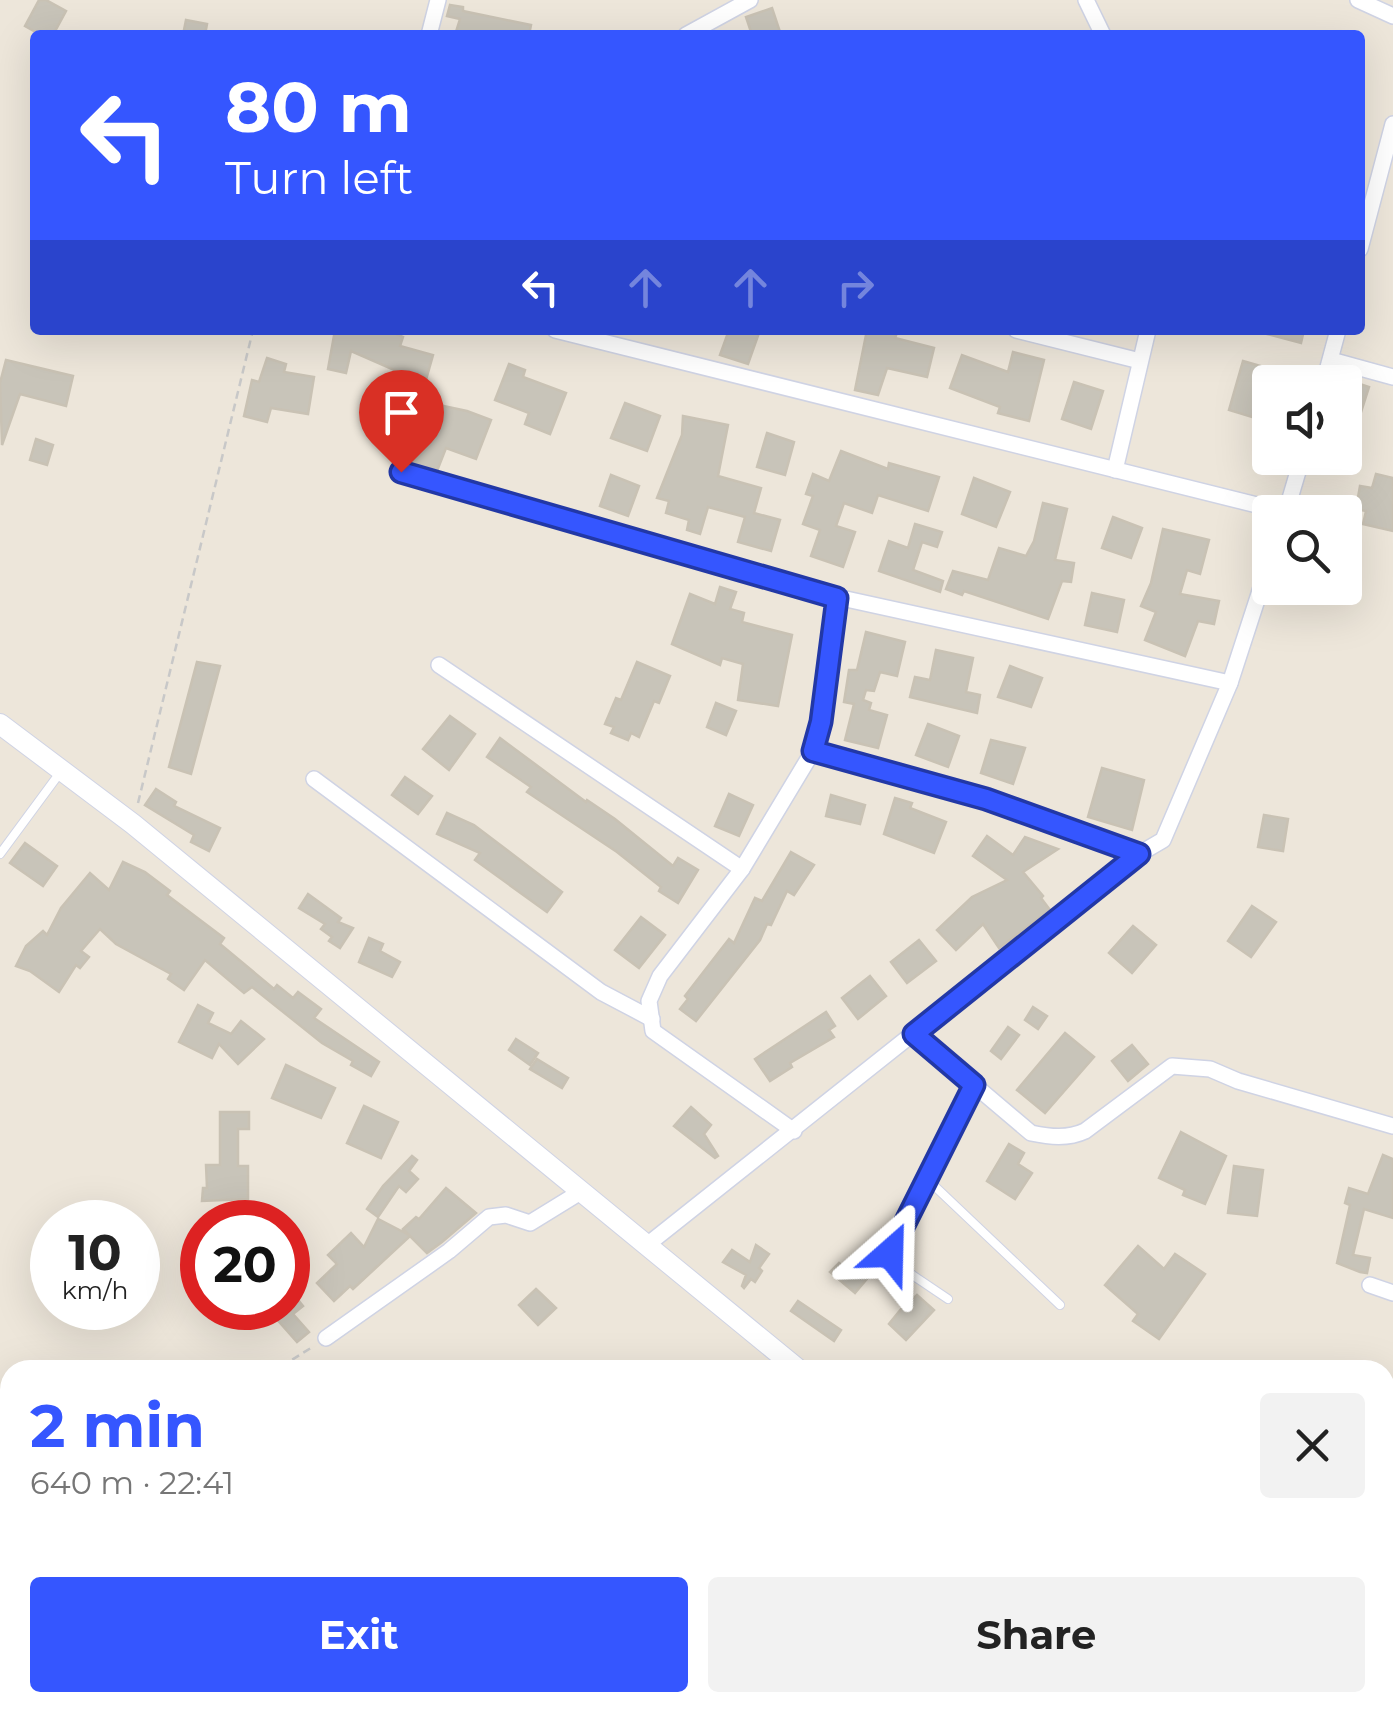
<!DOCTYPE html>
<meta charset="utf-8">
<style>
:root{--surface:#fff;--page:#f2f2f2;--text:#222;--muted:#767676;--accent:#3556ff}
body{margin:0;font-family:Montserrat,sans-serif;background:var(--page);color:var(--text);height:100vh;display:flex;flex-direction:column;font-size:38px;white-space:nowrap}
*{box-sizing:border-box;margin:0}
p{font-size:32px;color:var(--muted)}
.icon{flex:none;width:55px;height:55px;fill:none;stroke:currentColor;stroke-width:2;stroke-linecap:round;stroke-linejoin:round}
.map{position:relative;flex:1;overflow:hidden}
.details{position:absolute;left:0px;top:1360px;width:1395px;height:352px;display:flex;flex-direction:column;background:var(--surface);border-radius:30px 30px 0 0;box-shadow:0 10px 40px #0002}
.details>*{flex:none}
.top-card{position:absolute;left:30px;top:30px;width:1335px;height:305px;border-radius:10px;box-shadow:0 10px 40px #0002;background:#3556ff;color:#fff;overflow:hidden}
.fabs{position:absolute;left:1252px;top:365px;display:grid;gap:20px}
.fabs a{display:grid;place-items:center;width:110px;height:110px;border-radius:10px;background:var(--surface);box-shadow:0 10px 40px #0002;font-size:50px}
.speed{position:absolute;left:30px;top:1200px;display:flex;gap:20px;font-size:50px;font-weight:700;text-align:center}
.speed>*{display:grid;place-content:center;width:130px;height:130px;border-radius:50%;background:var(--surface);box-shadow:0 10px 40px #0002;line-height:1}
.speed small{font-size:25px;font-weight:400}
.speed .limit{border:15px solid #d22;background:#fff;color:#111}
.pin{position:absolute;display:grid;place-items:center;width:85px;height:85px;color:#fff;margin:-102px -42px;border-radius:50% 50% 50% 0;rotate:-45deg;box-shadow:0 0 10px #0007}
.pin .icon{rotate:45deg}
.me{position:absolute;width:110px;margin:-55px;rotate:25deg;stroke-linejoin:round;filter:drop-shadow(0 0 8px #0008)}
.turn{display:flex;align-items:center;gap:35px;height:210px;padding:0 30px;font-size:45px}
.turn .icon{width:130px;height:130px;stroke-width:2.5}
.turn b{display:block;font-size:70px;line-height:85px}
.lanes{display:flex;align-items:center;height:95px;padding:0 30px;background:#0003;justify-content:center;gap:50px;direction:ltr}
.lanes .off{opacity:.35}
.round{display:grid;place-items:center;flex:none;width:105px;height:105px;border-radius:10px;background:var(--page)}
.head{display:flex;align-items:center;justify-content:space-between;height:170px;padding:0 30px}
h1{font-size:60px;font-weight:700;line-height:75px;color:var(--accent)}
.cta{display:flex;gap:20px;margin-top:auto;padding:20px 30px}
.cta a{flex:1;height:115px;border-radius:10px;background:var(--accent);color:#fff;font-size:40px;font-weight:700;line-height:115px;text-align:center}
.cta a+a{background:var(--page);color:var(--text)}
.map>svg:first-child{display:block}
</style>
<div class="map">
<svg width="1393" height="1712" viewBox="0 0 1393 1712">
<rect width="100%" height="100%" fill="#ede6da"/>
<!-- building -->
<g fill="#c8c4b9" stroke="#c9c2b4" stroke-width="2.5">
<polygon points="39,0 46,0 66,11 53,35 41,35 25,26"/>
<polygon points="450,5 463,7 463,11 531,25 529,35 455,35 460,19 447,16"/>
<polygon points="772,8 781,35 752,35 746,17"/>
<polygon points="186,20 207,24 205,35 183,35"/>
<polygon points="335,330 372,334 374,330 387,330 403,337 400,346 433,355 420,401 467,411 491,420 476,459 446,448 437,471 412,464 416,454 382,447 399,372 351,351 346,373 328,369"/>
<polygon points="729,330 760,330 748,364 720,355"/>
<polygon points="867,330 898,330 895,338 934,348 927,377 887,368 878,395 855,390"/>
<polygon points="1267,330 1304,330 1301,343 1267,334"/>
<polygon points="1013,352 1044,360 1029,421 998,413 1000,407 950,388 962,355 1008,372"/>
<polygon points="267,358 286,364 284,372 314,377 308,414 271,408 267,422 244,416 252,380 259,382"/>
<polygon points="6,360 73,376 66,406 20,394 2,445 0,383"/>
<polygon points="1243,361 1271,369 1265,392 1269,393 1265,407 1256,404 1252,417 1229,410"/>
<polygon points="509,364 525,370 523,377 566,393 550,434 525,424 529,413 495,400"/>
<polygon points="1351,381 1369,387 1348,453 1345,452 1345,398"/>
<polygon points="1074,382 1103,391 1091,429 1062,419"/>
<polygon points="625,403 660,416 647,451 611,438"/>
<polygon points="683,416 728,425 718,476 761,488 754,513 780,520 771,551 738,542 745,517 708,507 700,534 687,530 689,520 666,513 669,501 657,498 682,435"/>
<polygon points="767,433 794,442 785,475 757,467"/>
<polygon points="36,439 53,445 47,465 30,460"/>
<polygon points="841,451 888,469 889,463 939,477 928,511 878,495 872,513 844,503 836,526 855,532 843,567 811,556 820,530 803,524 813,496 806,494 813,474 829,481"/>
<polygon points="1376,474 1393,478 1393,531 1363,524 1366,511 1356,509 1360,486 1372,488"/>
<polygon points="611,475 639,486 628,516 600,506"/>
<polygon points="974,478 1010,492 996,527 962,514"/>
<polygon points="1043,503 1067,509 1055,560 1074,563 1071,582 1062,581 1048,619 964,591 962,595 946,589 953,571 988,580 999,548 1026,556 1034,541"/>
<polygon points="1113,517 1142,528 1131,558 1102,548"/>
<polygon points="915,524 942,532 937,547 922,542 913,570 943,581 940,592 879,571 889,541 908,548"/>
<polygon points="1163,529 1209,540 1200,574 1187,570 1180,594 1219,601 1214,624 1198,621 1185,656 1145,640 1156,612 1141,606 1151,583"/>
<polygon points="720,587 736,592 730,609 744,613 742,622 792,635 778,706 738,700 743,664 722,658 720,665 672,644 690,594 715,604"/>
<polygon points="1092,593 1124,600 1117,632 1085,625"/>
<polygon points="866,632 905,642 897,676 880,672 874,691 866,690 863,700 871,703 869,710 887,715 878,748 845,740 854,704 844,702 849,670 857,670"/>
<polygon points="936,650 973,658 966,692 980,695 977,713 910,697 915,677 930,680"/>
<polygon points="197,662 220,666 191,774 169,767"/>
<polygon points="637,662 670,676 659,703 654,701 639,737 631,733 628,740 611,733 614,727 605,724 616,698 621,700"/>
<polygon points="1010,666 1042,678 1031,707 998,697"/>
<polygon points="716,703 736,711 726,735 707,727"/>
<polygon points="450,716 475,734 449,770 423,749"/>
<polygon points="928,724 959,736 948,767 916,755"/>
<polygon points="500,738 586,802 587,800 615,819 673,866 678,858 698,870 678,903 659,891 661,887 617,852 527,792 531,787 487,757"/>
<polygon points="991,740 1025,748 1013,784 981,773"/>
<polygon points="1102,768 1144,780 1132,830 1088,817"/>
<polygon points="405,777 432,796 418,814 392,795"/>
<polygon points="156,789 176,802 174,806 220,828 209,851 191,842 194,835 145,805"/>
<polygon points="729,794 753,805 739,836 715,826"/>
<polygon points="831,795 865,805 860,824 826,816"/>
<polygon points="895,798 912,803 910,808 946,822 934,853 884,834"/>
<polygon points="447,813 474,825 562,892 547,912 475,860 480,853 437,834"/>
<polygon points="1264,815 1288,819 1283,851 1258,847"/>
<polygon points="987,836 1013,855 1025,837 1058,849 1023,872 1043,896 1041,898 1050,910 999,948 983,924 956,950 937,930 972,897 1007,880 973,856"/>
<polygon points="25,843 57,866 43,886 10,863"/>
<polygon points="791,852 814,865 794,895 787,891 771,925 767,924 760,940 696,1021 680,1009 688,999 685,996 729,939 734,943 755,898 762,901"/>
<polygon points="123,862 145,872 170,891 167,895 224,938 220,944 274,989 277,985 293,998 298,992 321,1009 314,1018 379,1062 371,1076 351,1065 353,1061 322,1043 252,987 244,993 205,960 184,990 168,979 171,974 116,944 100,929 81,951 89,957 80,968 76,965 59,992 30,971 16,966 26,946 43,931 47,935 61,908 90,873 109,890"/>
<polygon points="308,894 341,918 338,922 353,928 340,948 329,941 332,937 321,929 325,924 299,908"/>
<polygon points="1252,906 1276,922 1251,957 1228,941"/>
<polygon points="641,917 665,935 639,968 615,950"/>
<polygon points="1133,926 1156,945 1132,973 1109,953"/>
<polygon points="369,938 383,944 380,951 400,962 392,977 359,962"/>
<polygon points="919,940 936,961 907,983 891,962"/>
<polygon points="870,976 886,996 858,1019 842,998"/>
<polygon points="198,1005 213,1013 208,1023 231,1034 241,1021 264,1039 238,1064 219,1044 212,1058 179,1042"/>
<polygon points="1033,1007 1047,1016 1038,1029 1025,1020"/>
<polygon points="826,1012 835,1026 829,1030 834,1037 790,1063 792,1067 770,1081 755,1059"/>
<polygon points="1008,1027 1019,1035 1001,1059 991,1051"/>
<polygon points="1065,1033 1094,1057 1045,1113 1017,1090"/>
<polygon points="516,1039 538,1053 530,1065 509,1050"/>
<polygon points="1132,1045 1148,1064 1128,1081 1112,1061"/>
<polygon points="537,1059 568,1078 562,1088 530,1069"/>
<polygon points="286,1065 335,1088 321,1118 272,1098"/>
<polygon points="364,1106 398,1122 381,1158 347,1143"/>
<polygon points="691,1107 711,1125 704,1134 718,1156 715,1158 674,1126"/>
<polygon points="220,1112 249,1112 249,1129 238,1129 238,1166 248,1166 248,1199 202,1201 203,1188 207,1188 206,1165 220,1165"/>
<polygon points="1181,1132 1226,1156 1205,1204 1183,1195 1185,1190 1159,1178"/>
<polygon points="1009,1144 1024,1153 1018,1164 1032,1173 1015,1199 987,1181"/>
<polygon points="1383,1155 1393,1159 1393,1218 1364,1209 1353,1255 1370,1258 1367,1273 1360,1272 1337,1263 1350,1205 1345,1203 1349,1188 1368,1194"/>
<polygon points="412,1156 417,1160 409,1171 418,1179 406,1192 399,1186 378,1217 367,1209 383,1186"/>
<polygon points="1234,1166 1263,1170 1257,1216 1228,1213"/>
<polygon points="446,1188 476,1213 442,1242 427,1253 410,1236 353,1289 350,1286 334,1301 317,1283 337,1264 328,1255 351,1233 364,1247 378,1219 409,1235 403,1229 416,1217 419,1219"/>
<polygon points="756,1245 769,1254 759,1268 762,1271 755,1282 751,1279 744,1288 742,1286 746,1275 723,1262 732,1250 750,1262"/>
<polygon points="1138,1246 1164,1269 1175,1254 1205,1274 1159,1339 1133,1321 1138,1314 1105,1285"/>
<polygon points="865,1260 871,1274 855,1293 830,1272 839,1263 846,1269"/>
<polygon points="536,1289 556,1308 538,1325 519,1305"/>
<polygon points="917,1295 934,1310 906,1340 889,1324 910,1298 912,1300"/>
<polygon points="295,1296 303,1306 293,1314 309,1332 297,1342 273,1315 282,1308 288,1308 288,1302"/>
<polygon points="798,1301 841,1330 834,1341 791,1311"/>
</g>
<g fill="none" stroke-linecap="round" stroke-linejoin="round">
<defs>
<g id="lane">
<polyline points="0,854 62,770"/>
<polyline points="926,1178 1060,1305"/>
<polyline points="948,1299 896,1264 890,1253 974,1085"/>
</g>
<g id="street">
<polyline points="1086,0 1103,35"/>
<polyline points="1358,0 1393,16"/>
<polyline points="429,35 438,0"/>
<polyline points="686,35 750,0"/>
<polyline points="1360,249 1393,124"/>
<polyline points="555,330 1285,512"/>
<polyline points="1016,330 1140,361"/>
<polyline points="1331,360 1393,377"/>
<polyline points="1324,382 1338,330"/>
<polyline points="1115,470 1148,330"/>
<polyline points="401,472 837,597 1230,683"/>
<polyline points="1286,512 1302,458"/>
<polyline points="439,665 742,869"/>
<polyline points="813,751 986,799 1139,854"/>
<polyline points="314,779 601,992 652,1019"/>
<path d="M914 1034 1031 1133C1050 1137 1068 1139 1085 1131L1172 1066 1210 1069 1238 1081 1393 1126"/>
<polyline points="794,1131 653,1031 649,1001 660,976 742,869 813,751 821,722 837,597"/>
<polyline points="647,1245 1139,854 1163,840 1230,683 1270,560"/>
<polyline points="1370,1285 1393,1293"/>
<polyline points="326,1338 449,1251 489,1217 506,1215 530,1223 582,1191"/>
<polyline points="1385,1638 1393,1642"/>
<polyline points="645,1712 652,1702"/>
<polyline points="1049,1712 1053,1702"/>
</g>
<g id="secondary">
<polyline points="0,724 133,824 799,1370"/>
<polyline points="1236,1702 1251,1712"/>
</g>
</defs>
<!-- lane casing -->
<use href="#lane" stroke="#cfd3e4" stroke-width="10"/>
<!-- street casing -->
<use href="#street" stroke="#cfd3e4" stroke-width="18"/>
<!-- secondary casing -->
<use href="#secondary" stroke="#cfd3e4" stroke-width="22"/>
<!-- path -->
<g stroke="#c8c8c8" stroke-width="2.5" stroke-dasharray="8 5" stroke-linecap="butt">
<polyline points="138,803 253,330"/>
<polyline points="285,1370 290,1361 314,1346"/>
<polyline points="448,1702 450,1712"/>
<polyline points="541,1702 543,1712"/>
</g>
<!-- lane -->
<use href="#lane" stroke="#fff" stroke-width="8"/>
<!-- street -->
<use href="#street" stroke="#fff" stroke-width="15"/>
<!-- secondary -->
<use href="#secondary" stroke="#fff" stroke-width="20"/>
</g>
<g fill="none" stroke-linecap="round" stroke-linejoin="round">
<defs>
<polyline id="route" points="401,472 837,598 821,722 813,751 986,799 1139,854 914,1034 974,1085 890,1253"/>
</defs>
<!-- route casing -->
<use href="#route" stroke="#2238a6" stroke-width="25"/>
<!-- route -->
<use href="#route" stroke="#3556ff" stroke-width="18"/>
</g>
</svg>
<div class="fabs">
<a><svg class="icon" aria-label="sound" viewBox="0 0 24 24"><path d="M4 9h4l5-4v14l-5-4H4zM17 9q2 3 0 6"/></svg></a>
<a><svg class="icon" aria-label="search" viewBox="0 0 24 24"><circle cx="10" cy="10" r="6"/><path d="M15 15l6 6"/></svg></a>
</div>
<div class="speed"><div>10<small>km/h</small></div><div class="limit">20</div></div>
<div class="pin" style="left:401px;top:472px;background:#d93025"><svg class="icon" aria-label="arrive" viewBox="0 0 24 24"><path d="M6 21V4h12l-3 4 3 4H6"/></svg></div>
<svg class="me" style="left:890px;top:1253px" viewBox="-20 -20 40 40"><path d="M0-17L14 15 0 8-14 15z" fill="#3556ff" stroke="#fff" stroke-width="4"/></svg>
<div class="top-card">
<div class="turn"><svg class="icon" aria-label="left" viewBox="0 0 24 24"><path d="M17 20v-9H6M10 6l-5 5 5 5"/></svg><div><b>80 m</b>Turn left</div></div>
<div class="lanes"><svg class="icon" aria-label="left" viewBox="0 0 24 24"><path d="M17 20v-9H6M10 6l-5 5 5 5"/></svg><svg class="icon off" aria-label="ahead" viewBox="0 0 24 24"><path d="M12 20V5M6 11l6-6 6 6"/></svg><svg class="icon off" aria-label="ahead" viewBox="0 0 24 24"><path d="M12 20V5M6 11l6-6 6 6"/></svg><svg class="icon off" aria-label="right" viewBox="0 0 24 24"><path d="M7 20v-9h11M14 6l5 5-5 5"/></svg></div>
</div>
<section class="details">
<div class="head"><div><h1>2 min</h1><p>640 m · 22:41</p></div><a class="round"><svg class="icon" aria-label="close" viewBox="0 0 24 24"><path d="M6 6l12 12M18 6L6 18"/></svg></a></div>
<div class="cta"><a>Exit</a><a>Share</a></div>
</section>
</div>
